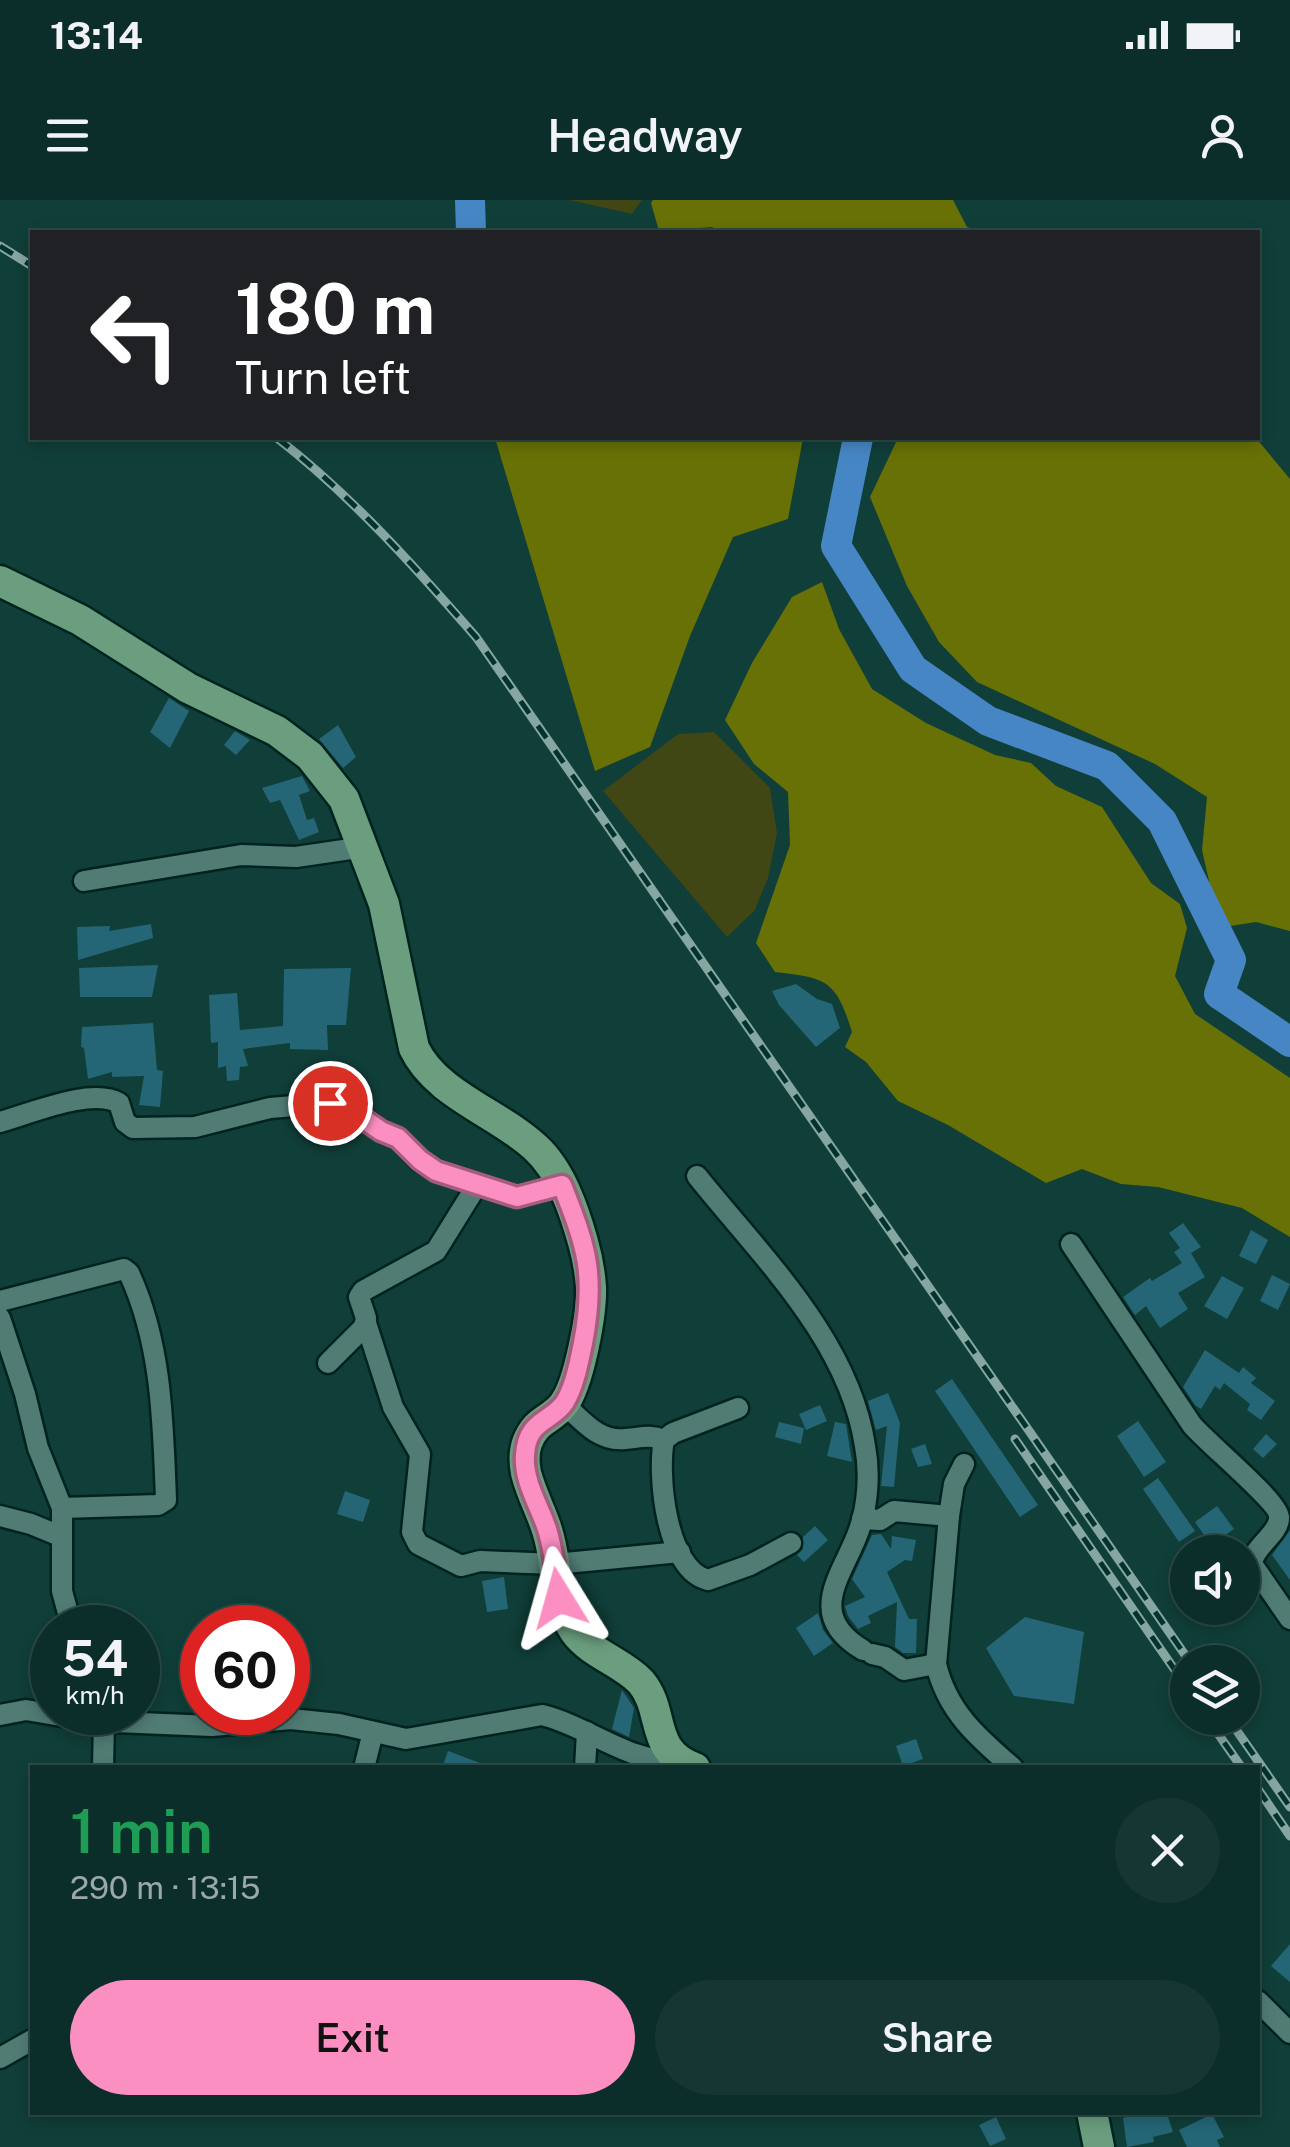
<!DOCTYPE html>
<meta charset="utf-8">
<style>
:root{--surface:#0c2e2a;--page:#153632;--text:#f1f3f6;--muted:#9aa8a8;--line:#2c4a47;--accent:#fc8fc1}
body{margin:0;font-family:"Public Sans",sans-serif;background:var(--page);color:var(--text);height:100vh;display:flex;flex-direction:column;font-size:38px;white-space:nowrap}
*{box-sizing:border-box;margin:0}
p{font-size:32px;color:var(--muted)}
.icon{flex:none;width:55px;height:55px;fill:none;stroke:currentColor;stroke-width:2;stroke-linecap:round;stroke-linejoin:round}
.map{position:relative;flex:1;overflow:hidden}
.details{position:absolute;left:30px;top:1565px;width:1230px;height:350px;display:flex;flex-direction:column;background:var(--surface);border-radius:0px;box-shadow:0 5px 15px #0003,0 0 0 2px var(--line)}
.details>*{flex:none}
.banner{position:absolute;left:30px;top:30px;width:1230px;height:210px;border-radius:0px;box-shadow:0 5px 15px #0003,0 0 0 2px var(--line);background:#202124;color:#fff;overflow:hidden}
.fabs{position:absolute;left:1170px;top:1335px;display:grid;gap:20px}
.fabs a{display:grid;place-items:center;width:90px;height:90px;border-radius:50%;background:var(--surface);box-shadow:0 5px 15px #0003,0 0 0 2px var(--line);font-size:50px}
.speed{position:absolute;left:30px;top:1405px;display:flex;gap:20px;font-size:50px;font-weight:700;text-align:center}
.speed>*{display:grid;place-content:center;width:130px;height:130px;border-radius:50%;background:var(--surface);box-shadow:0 5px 15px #0003,0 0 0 2px var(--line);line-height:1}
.speed small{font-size:25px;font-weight:400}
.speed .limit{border:15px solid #d22;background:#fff;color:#111}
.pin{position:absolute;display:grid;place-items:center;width:85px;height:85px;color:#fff;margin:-42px;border:5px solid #fff;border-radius:50%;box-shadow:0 2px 10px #0007}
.me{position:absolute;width:110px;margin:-55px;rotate:352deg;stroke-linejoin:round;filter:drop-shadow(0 0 8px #0008)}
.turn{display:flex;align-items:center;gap:35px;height:210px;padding:0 40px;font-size:45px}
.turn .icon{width:130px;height:130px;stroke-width:2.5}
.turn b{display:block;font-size:70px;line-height:85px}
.round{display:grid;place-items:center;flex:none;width:105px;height:105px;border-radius:52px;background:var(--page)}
.overview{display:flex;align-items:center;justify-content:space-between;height:170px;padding:0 40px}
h1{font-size:60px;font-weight:600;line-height:75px;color:#1e9e55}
.button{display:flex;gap:20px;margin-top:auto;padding:20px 40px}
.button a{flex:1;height:115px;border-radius:60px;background:var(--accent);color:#111;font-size:40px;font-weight:600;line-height:115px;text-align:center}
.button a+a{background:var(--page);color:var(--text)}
.status{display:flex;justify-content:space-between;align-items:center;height:70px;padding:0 50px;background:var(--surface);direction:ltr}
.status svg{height:28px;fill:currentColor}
header{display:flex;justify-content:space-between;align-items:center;height:130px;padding:0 40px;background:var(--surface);font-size:45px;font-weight:600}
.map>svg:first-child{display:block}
</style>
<div class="status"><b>13:14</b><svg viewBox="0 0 49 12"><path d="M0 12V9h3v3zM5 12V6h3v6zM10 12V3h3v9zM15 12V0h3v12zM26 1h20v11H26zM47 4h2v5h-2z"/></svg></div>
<header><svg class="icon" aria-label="menu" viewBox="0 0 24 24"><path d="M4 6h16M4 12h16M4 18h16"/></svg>Headway<svg class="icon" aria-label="person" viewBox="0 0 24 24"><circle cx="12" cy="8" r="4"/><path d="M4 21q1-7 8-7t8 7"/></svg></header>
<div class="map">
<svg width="1290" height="1947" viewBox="0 0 1290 1947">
<rect width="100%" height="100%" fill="#103e38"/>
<!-- green -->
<g fill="#404614">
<polygon points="569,0 642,0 632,14"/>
<polygon points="714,532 770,588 777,633 768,678 755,710 727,737 603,591 678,534"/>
</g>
<!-- forest -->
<g fill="#687106">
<polygon points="653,0 953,0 967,27 982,32 720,32 712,27 659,31 651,3"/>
<polygon points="495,238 803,238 788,319 733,337 690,436 650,547 595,571"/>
<polygon points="898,238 1256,238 1290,279 1290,731 1256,722 1211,729 1211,690 1202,650 1207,597 1155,564 977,482 939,442 907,386 870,297"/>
<path d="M822 382 839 429 872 489 926 523 995 555 1031 563 1056 586 1102 607 1151 683 1180 704 1187 728 1175 776 1195 814 1290 878V1037L1242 1008 1158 987 1121 984 1082 969 1046 983 948 925 898 901 866 862 845 847 852 832C836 780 827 778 775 772L756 743 790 645 788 592 754 564 725 520 752 463 792 397Z"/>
</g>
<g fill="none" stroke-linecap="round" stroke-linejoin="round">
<!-- river -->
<g stroke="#4786c5" stroke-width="30">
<polyline points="470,0 471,32"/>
<polyline points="858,238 836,346 913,469 988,521 1107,566 1162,621 1231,760 1219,794 1290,842"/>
</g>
</g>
<!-- building -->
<g fill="#246676">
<polygon points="169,498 189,511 170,548 150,532"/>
<polygon points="338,525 356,557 343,568 319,539"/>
<polygon points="235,531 250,540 236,555 224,545"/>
<polygon points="302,576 310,591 299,595 307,620 314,618 319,632 299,640 280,600 270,603 262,588"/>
<polygon points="151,724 153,738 78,760 77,727 110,726 109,731"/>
<polygon points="158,765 152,797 80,797 79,768"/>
<polygon points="351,768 346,825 327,825 328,850 290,849 290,843 243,849 248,866 240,867 239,880 227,881 226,866 218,868 218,842 211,843 209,795 237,793 240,830 283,826 284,769"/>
<polygon points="796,784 817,799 832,804 840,828 816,847 779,805 772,791"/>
<polygon points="153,823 157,870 163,871 160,907 139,905 144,876 112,877 112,872 88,879 84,848 81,847 82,827"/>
<polygon points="1183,1023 1201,1047 1191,1053 1205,1077 1178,1093 1188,1109 1160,1128 1146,1106 1135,1115 1123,1097 1150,1078 1152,1081 1182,1063 1174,1052 1180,1048 1169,1033"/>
<polygon points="1251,1030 1268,1040 1256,1064 1239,1056"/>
<polygon points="1272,1075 1290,1084 1278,1110 1260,1101"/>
<polygon points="1222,1076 1244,1088 1227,1119 1204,1106"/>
<polygon points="1205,1150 1239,1173 1243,1167 1256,1178 1251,1183 1275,1201 1261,1220 1247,1210 1250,1204 1224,1183 1220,1190 1215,1186 1201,1209 1195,1205 1183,1187"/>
<polygon points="952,1179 1038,1305 1020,1317 935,1191"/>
<polygon points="888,1193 900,1223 894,1287 881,1286 887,1226 876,1230 868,1201"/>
<polygon points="820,1205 827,1221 806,1230 799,1214"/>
<polygon points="1138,1221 1166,1262 1144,1277 1117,1236"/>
<polygon points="779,1222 804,1228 801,1244 775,1237"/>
<polygon points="835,1222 846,1224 852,1262 827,1256"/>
<polygon points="1266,1234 1277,1244 1263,1258 1253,1249"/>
<polygon points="925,1244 932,1264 918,1267 911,1249"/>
<polygon points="1158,1278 1195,1331 1179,1342 1143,1289"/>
<polygon points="345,1291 370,1300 363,1322 337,1314"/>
<polygon points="1217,1306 1234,1329 1211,1345 1195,1322"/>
<polygon points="815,1326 828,1340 804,1362 797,1355 803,1349 803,1337"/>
<polygon points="1290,1330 1290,1380 1272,1355"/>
<polygon points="881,1334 891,1349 892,1336 916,1340 912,1361 905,1360 887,1372 909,1419 917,1419 916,1453 903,1453 895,1447 897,1402 868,1416 871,1423 858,1429 848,1416 845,1406 865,1397 852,1379 872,1335"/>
<polygon points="504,1377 508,1409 487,1412 482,1381"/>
<polygon points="818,1413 823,1430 833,1443 814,1456 796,1428"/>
<polygon points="1025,1417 1084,1432 1074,1504 1014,1496 986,1448"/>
<polygon points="622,1490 634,1508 629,1537 612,1529"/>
<polygon points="916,1539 923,1559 903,1566 896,1546"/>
<polygon points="448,1551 488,1566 488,1568 442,1568"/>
<polygon points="1290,1744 1290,1782 1271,1766"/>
<polygon points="1148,1912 1154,1912 1155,1917 1167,1914 1173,1932 1153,1937 1154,1942 1127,1947 1123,1918"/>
<polygon points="1212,1914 1224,1937 1217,1940 1220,1947 1187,1947 1179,1930"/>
<polygon points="996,1917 1006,1939 990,1946 979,1925"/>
</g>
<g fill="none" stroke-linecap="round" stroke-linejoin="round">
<defs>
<g id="street">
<polyline points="84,681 241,655 296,657 364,647"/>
<path d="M0 922C30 914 91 887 119 903L125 922 133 928 195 927 270 908 330 903 347 907 381 931 398 938 420 961 437 971 517 997 562 985"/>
<path d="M697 976C761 1056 849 1140 865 1246 870 1272 868 1305 859 1330 844 1374 803 1414 863 1450"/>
<path d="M1071 1044 1192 1225C1207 1243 1279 1302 1279 1317 1280 1334 1253 1346 1252 1364L1290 1419"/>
<path d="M0 1101 124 1069 129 1073C162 1144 163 1223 166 1300L158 1305 62 1308"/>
<polyline points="0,1118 25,1194 38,1248 62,1308 62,1391 72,1428"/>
<polyline points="366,1123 393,1207 420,1254 412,1332 418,1344 461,1366 480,1361 555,1364 680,1352"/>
<polyline points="328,1163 364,1127 366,1118 359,1097 363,1091 436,1051 477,985"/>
<path d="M564 1204C582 1220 598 1242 625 1239 640 1238 649 1234 664 1240"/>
<path d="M738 1208 673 1233 664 1240C657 1275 666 1370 708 1380L750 1365 791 1343"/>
<path d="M964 1264 954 1284 949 1316 936 1464C947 1511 977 1537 1013 1568"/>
<polyline points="0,1316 31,1324 60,1336"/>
<polyline points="862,1319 880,1320 894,1311 949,1316"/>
<polyline points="872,1454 885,1457 904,1470 936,1464"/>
<path d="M0 1515 26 1510 91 1521 212 1526 291 1519 339 1524 406 1539 542 1515C588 1526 630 1564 679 1561"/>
<polyline points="103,1568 104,1521"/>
<polyline points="364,1568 373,1532"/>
<polyline points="585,1568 587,1532"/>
<polyline points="1258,1801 1290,1833"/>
<polyline points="0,1858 32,1840"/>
</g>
<g id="primary">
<path d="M0 381 80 420 188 488 277 531 310 556 344 599 384 704 414 848C436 895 499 913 536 948 561 971 574 1010 583 1042 587 1056 590 1073 591 1087 592 1113 579 1185 563 1205 550 1221 536 1219 527 1243 524 1252 524 1263 526 1273 531 1293 541 1311 547 1330 558 1364 554 1401 575 1432 591 1454 622 1462 641 1482 666 1512 648 1551 695 1568"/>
<polyline points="1092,1912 1099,1947"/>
</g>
</defs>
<!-- street casing -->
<use href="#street" stroke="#01231f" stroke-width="25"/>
<!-- primary casing -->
<use href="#primary" stroke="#01231f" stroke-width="35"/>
<!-- street -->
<use href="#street" stroke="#507c74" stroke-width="20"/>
<!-- primary -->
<use href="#primary" stroke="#6a9e7e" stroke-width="30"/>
<defs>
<g id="rail">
<polyline points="0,46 32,66"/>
<path d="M277 238C352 296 414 366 476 437L1190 1462"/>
<polyline points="1015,1239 1188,1489"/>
<polyline points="1207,1518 1242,1568"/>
<polyline points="1228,1518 1290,1607"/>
<polyline points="1258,1589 1290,1636"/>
</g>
</defs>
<!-- rail casing -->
<use href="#rail" stroke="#86a6a1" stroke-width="9"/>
<!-- rail -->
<use href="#rail" stroke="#03332e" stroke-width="5" stroke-dasharray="15" stroke-linecap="butt"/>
</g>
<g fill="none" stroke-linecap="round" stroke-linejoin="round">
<defs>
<path id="route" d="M330 903 346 907 381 931 398 938 420 960 436 971 517 997 562 985C587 1048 596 1075 583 1143 579 1162 575 1185 565 1202 551 1223 527 1219 525 1255 523 1281 539 1305 547 1329 554 1351 556 1374 559 1398"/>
</defs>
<!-- route casing -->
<use href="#route" stroke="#a45d7d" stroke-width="25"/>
<!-- route -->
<use href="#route" stroke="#fc8fc1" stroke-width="18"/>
</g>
</svg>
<div class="fabs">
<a><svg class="icon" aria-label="sound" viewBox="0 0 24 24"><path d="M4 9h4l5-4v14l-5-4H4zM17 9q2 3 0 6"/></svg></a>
<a><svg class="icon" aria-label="layers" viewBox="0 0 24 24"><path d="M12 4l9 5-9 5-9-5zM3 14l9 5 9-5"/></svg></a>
</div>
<div class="speed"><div>54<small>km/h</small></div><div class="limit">60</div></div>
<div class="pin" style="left:330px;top:903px;background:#d93025"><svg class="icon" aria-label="arrive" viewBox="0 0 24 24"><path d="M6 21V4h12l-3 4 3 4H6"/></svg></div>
<svg class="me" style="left:559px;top:1398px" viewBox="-20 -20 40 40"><path d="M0-17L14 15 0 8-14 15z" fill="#fc8fc1" stroke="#fff" stroke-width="4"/></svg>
<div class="banner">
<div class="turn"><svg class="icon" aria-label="left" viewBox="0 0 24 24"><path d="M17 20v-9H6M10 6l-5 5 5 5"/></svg><div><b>180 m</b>Turn left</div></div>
</div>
<section class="details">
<div class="overview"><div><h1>1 min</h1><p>290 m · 13:15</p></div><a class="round"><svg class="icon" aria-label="close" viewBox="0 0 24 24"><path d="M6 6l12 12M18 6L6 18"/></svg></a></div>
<div class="button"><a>Exit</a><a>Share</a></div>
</section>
</div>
